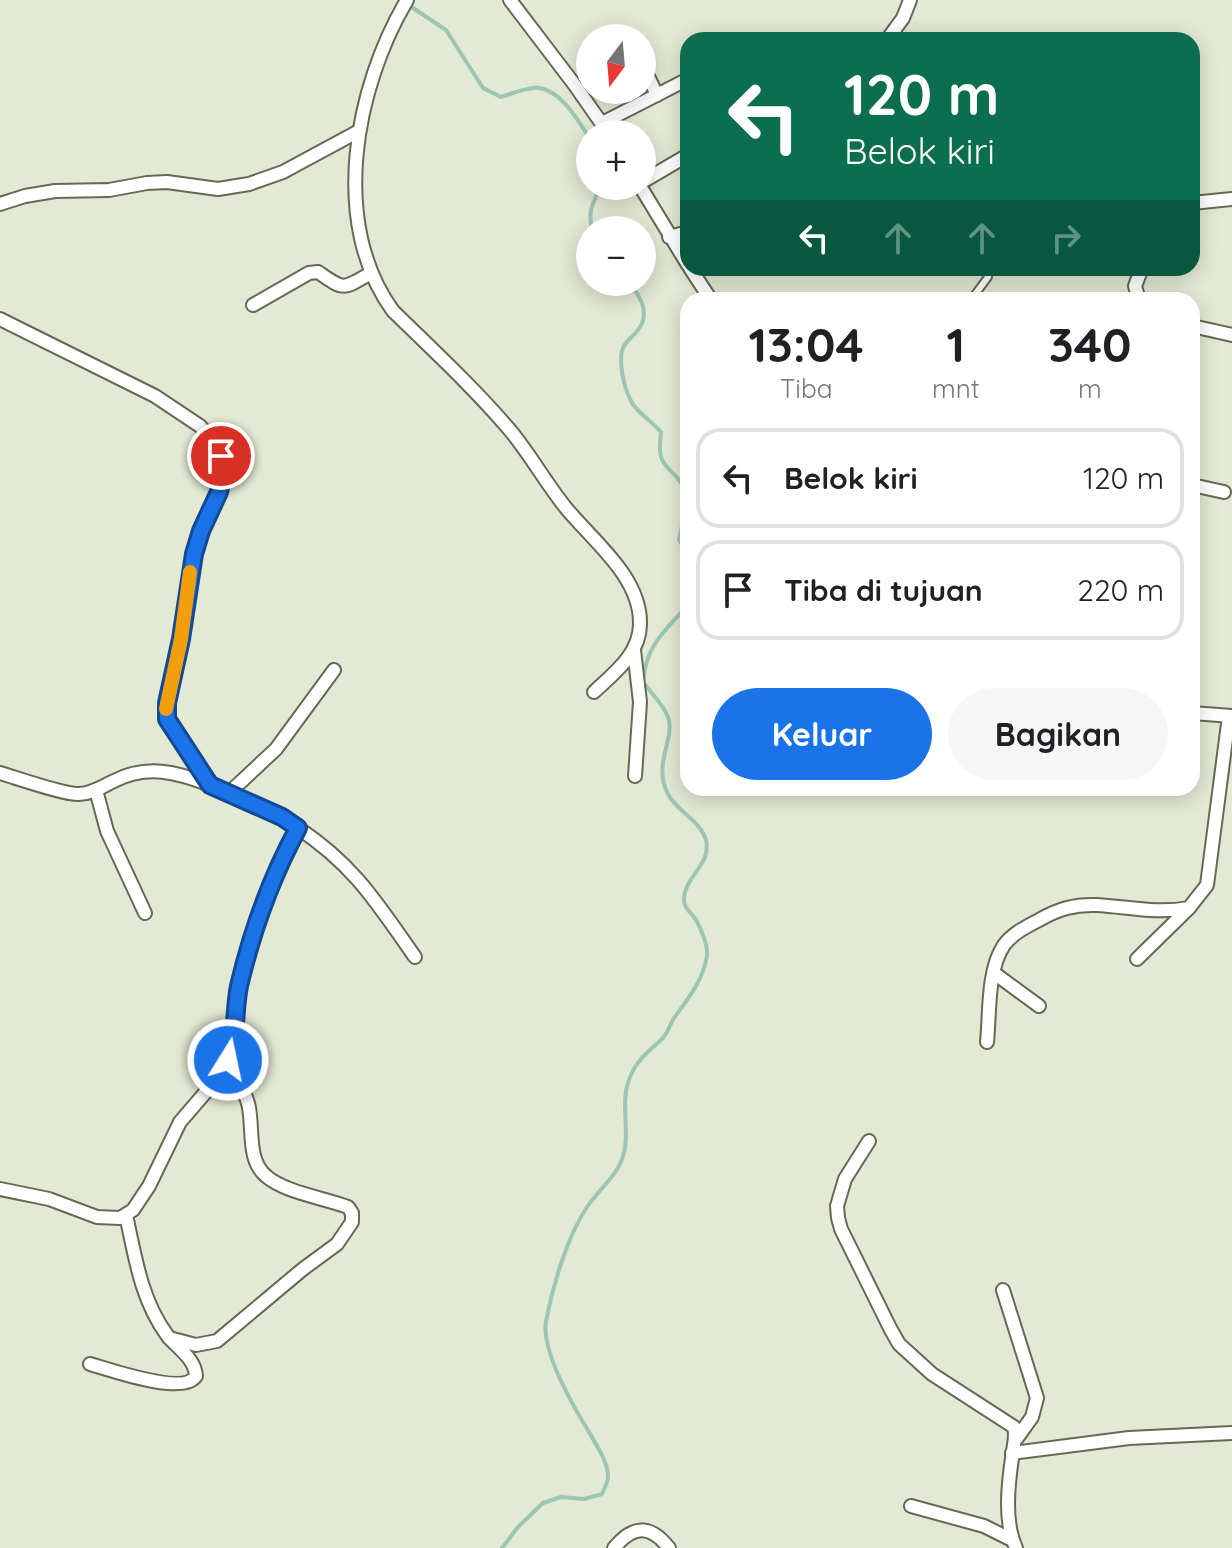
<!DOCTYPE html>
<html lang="id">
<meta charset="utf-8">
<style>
:root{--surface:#fff;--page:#f6f6f6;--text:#202124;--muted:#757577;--line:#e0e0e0;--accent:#1a73e8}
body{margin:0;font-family:Quicksand,sans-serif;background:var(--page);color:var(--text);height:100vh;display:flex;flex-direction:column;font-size:30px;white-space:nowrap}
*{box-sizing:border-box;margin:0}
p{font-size:26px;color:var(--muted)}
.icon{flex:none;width:44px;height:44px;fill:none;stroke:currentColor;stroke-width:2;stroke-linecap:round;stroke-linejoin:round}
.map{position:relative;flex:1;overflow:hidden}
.drawer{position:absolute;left:680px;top:292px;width:520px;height:504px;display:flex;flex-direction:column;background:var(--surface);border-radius:24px;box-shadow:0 4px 20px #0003}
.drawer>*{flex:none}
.top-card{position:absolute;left:680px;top:32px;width:520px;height:244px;border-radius:24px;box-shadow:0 4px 20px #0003;background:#0b6e4f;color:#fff;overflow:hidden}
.needle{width:52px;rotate:196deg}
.controls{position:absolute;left:576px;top:24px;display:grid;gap:16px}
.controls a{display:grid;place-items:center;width:80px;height:80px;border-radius:50%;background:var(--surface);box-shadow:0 4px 20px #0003;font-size:40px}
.pin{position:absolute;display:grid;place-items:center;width:68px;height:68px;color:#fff;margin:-34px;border:4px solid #fff;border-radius:50%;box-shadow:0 2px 8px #0007}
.me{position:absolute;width:88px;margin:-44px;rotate:10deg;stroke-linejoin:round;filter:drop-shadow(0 0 6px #0008)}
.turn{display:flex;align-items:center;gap:28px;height:168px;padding:0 32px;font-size:36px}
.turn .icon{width:104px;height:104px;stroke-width:2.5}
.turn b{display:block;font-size:56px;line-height:68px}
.lanes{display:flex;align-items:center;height:76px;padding:0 32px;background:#0003;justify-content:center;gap:40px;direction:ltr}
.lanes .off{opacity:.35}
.eta{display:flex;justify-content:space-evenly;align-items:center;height:136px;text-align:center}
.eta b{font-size:48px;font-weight:800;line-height:56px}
.primary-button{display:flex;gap:16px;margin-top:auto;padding:16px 32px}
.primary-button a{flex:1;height:92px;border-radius:48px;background:var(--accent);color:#fff;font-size:32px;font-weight:800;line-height:92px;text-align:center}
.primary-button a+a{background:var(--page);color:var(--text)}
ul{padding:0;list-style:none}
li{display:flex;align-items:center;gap:24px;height:100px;margin:0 16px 12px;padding:0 16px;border:4px solid var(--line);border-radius:24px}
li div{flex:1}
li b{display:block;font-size:30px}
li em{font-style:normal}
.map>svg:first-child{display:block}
</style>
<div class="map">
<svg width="1232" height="1548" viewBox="0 0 1232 1548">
<rect width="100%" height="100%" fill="#e3e9d3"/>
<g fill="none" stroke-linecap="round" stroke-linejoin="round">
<!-- stream -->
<g stroke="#9cc5b4" stroke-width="4">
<path d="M407 4 446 30 483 88 501 97C511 94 522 89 533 88 558 85 578 120 590 139"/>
<path d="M593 230C586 215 594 200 601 186"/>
<path d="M629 282C639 295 650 311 640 327 636 334 628 339 624 346 617 359 624 388 631 401 637 413 652 421 661 432 660 442 658 455 664 463 670 472 680 478 684 488 689 504 682 524 679 540L688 552"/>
<path d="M502 1548 518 1527 543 1503 561 1497 584 1499 602 1494C604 1489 608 1482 608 1477 608 1461 596 1445 589 1432 573 1406 541 1351 546 1321 553 1285 567 1237 587 1207 597 1192 613 1179 620 1164 634 1135 617 1104 631 1075 637 1060 651 1049 662 1039 668 1033 670 1024 674 1018 688 999 704 979 707 955 708 945 701 929 696 920 692 913 684 909 684 900 684 876 712 865 706 840 700 820 677 812 668 794 652 764 676 738 668 717 664 705 651 693 643 682 646 645 664 632 688 605"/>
</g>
<defs>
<polyline id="service" points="971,300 988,277"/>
<g id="minor">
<path d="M407 0C355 88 329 223 393 311 432 349 473 387 509 429 530 454 545 482 566 508 593 541 641 577 640 624 640 654 614 673 594 692"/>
<polyline points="510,0 574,84 609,134"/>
<polyline points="887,40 903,18 910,0"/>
<polyline points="642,64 657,95"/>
<polyline points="602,123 688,79"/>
<polyline points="642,182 688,155"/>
<polyline points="640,186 688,265"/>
<polyline points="1192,203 1232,199"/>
<polyline points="0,204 25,196 55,191 109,190 147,183 167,182 218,189 249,184 283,172 359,131"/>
<polyline points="669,237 688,232"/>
<polyline points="690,268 711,300"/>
<polyline points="1139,300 1135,286 1142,268"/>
<path d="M253 305 309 273 318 272C344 290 342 290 371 273"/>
<polyline points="0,319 155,396 200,426 219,448 222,479 194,554 181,639 167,703 167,719 210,785 282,817 298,828 273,880 246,959 236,1005 234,1038 228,1060 217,1079 180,1122 149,1186 133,1210 120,1218 97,1217 49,1199 0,1189"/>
<polyline points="1192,326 1232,335"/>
<polyline points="1192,485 1224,492"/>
<polyline points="634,650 640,702 635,776"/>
<polyline points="1192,713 1232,716"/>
<path d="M0 773C17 778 65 795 79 794 92 794 103 786 114 781 147 764 177 772 210 785"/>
<polyline points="96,790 107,831 145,913"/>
<polyline points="230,792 276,749 334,670"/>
<path d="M298 828C354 865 377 903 415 957"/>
<polyline points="1137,959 1189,908"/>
<polyline points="994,973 1039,1006"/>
<path d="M987 1042C990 1013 987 970 1004 945 1013 933 1026 927 1039 920 1058 909 1075 904 1097 905 1129 907 1157 914 1189 908L1207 885 1229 716"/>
<path d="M869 1141 845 1179 837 1206 838 1218 841 1229 890 1328 899 1344 932 1374 1014 1427C1017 1439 1013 1446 1012 1458 1008 1486 1004 1522 1016 1548"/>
<polyline points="1003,1290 1037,1398 1032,1417 1017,1438"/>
<path d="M169 1338 196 1345 217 1341 303 1269 337 1244 352 1222V1213L348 1207C324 1198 284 1192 266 1176 241 1155 260 1109 240 1088 235 1083 225 1081 217 1079"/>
<path d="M90 1364C111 1370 184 1396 196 1376 195 1358 177 1348 167 1335 141 1300 135 1256 126 1215"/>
<polyline points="1012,1453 1129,1438 1232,1433"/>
<polyline points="911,1506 984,1526 1012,1540"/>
<path d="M614 1548C633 1525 650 1524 669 1548"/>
</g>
</defs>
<!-- service casing -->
<use href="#service" stroke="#656a57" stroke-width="10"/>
<!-- minor casing -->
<use href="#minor" stroke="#656a57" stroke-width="16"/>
<!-- service -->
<use href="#service" stroke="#fff" stroke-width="6"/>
<!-- minor -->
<use href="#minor" stroke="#fff" stroke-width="12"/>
</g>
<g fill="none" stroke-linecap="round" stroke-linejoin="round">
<defs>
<path id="route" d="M221 456 222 479 219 492 201 531 194 554 181 639 167 703V719L210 785 282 817 298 828C271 878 252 931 239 986 234 1011 237 1036 228 1060"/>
</defs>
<!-- route casing -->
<use href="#route" stroke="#114b97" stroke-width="20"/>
<!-- route -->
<use href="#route" stroke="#1a73e8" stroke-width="14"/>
<!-- slow -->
<polyline stroke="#f59e0b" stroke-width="14" points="166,709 181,639 190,572"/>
</g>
</svg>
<div class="controls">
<a><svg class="needle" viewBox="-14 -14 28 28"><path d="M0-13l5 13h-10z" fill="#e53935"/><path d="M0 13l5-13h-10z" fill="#757577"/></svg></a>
<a>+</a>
<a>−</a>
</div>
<div class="pin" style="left:221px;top:456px;background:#d93025"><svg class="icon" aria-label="arrive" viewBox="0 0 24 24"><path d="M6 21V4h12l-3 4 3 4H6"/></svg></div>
<svg class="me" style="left:228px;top:1060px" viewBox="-20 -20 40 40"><circle r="17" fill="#1a73e8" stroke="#fff" stroke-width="3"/><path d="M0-11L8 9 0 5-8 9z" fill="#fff"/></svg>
<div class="top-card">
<div class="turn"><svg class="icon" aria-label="left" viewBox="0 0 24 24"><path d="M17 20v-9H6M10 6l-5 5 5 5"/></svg><div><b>120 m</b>Belok kiri</div></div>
<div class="lanes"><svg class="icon" aria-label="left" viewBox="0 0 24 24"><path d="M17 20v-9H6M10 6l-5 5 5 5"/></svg><svg class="icon off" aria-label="ahead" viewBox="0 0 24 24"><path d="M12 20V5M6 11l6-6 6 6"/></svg><svg class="icon off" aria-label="ahead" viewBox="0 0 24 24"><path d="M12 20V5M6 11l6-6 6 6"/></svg><svg class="icon off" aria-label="right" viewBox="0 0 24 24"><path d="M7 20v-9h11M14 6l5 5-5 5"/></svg></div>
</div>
<section class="drawer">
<div class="eta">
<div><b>13:04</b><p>Tiba</p></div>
<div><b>1</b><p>mnt</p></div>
<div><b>340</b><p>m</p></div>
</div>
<ul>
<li><svg class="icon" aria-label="left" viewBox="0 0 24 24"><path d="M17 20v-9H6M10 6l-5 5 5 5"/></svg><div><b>Belok kiri</b></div><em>120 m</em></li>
<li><svg class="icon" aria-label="arrive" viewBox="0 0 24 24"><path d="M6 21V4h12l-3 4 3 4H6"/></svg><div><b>Tiba di tujuan</b></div><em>220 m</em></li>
</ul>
<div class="primary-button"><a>Keluar</a><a>Bagikan</a></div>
</section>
</div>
